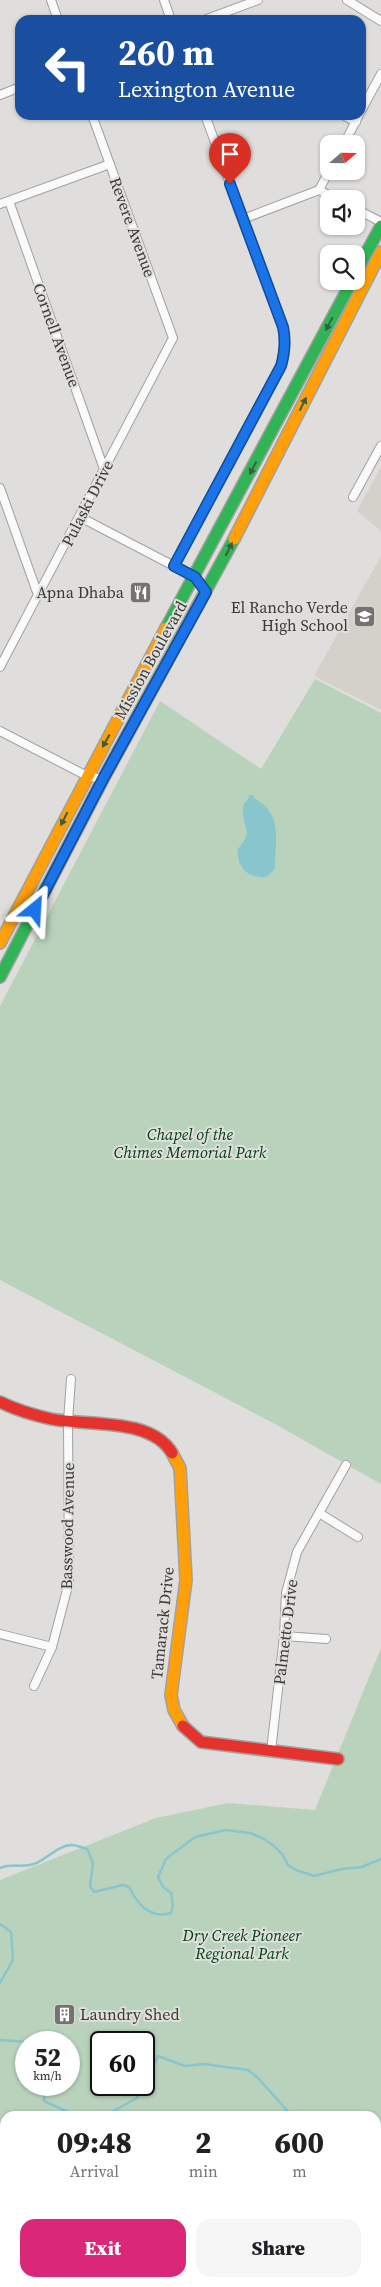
<!DOCTYPE html>
<style>
:root{--surface:#fff;--page:#f6f6f6;--text:#202124;--muted:#757577;--accent:#db2777}
body{margin:0;font-family:"Source Serif 4",serif;background:var(--page);color:var(--text);height:100vh;display:flex;flex-direction:column;font-size:19px;white-space:nowrap}
*{box-sizing:border-box;margin:0}
p{font-size:16px;color:var(--muted)}
.icon{flex:none;width:28px;height:28px;fill:none;stroke:currentColor;stroke-width:2;stroke-linecap:round;stroke-linejoin:round}
.map{position:relative;flex:1;overflow:hidden}
.drawer{position:absolute;left:0px;top:2111px;width:381px;height:176px;display:flex;flex-direction:column;background:var(--surface);border-radius:15px 15px 0 0;box-shadow:0 1px 4px #0004}
.drawer>*{flex:none}
.hud{position:absolute;left:15px;top:15px;width:351px;height:105px;border-radius:15px;box-shadow:0 1px 4px #0004;background:#1a4fa0;color:#fff;overflow:hidden}
.needle{width:32px;rotate:70deg}
.controls{position:absolute;left:320px;top:135px;display:grid;gap:10px}
.controls a{display:grid;place-items:center;width:45px;height:45px;border-radius:10px;background:var(--surface);box-shadow:0 1px 4px #0004;font-size:25px}
.speed{position:absolute;left:15px;top:2031px;display:flex;gap:10px;font-size:25px;font-weight:700;text-align:center}
.speed>*{display:grid;place-content:center;width:65px;height:65px;border-radius:50%;background:var(--surface);box-shadow:0 1px 4px #0004;line-height:1}
.speed small{font-size:12px;font-weight:400}
.speed .limit{border:2px solid #111;border-radius:8px;background:#fff;color:#111}
.pin{position:absolute;display:grid;place-items:center;width:42px;height:42px;color:#fff;margin:-51px -21px;border-radius:50% 50% 50% 0;rotate:-45deg;box-shadow:0 0 5px #0007}
.pin .icon{rotate:45deg}
.me{position:absolute;width:55px;margin:-28px;rotate:27deg;stroke-linejoin:round;filter:drop-shadow(0 0 4px #0008)}
.turn{display:flex;align-items:center;gap:18px;height:105px;padding:0 20px;font-size:22px}
.turn .icon{width:65px;height:65px;stroke-width:2.5}
.turn b{display:block;font-size:35px;line-height:42px}
.eta{display:flex;justify-content:space-evenly;align-items:center;height:85px;text-align:center}
.eta b{font-size:30px;font-weight:800;line-height:35px}
.action{display:flex;gap:10px;margin-top:auto;padding:10px 20px}
.action a{flex:1;height:58px;border-radius:15px;background:var(--accent);color:#fff;font-size:20px;font-weight:800;line-height:58px;text-align:center}
.action a+a{background:var(--page);color:var(--text)}
.map>svg:first-child{display:block}
</style>
<div class="map">
<svg width="381" height="2287" viewBox="0 0 381 2287">
<rect width="100%" height="100%" fill="#dfdedc"/>
<!-- built -->
<g fill="#d4d1cb">
<polygon points="381,467 381,531 357,511"/>
<polygon points="381,556 381,710 314,676"/>
</g>
<!-- green -->
<g fill="#b8d2bc" fill-rule="evenodd">
<polygon points="315,679 381,713 381,1484 275,1424 0,1280 0,1006 160,701 261,769"/>
<path d="M381 1648V2287H0V1880L156 1818 228 1803 315 1810ZM26 2042H69V2085H26ZM101 2042H144V2085H101ZM5 2116H376V2282H5Z"/>
</g>
<!-- water -->
<path fill="#88c5cd" d="M249 795H253L255 799C283 814 275 839 275 867L273 871 266 877C248 879 236 867 238 849 255 829 242 829 243 809 243 802 249 801 249 795Z"/>
<g fill="none" stroke-linecap="round" stroke-linejoin="round">
<!-- stream -->
<g stroke="#88c5cd" stroke-width="2.5">
<path d="M0 1868C14 1863 21 1868 34 1864 46 1860 58 1845 72 1845 77 1845 83 1848 87 1849L93 1863 90 1886 94 1892 123 1885 129 1887C138 1905 150 1919 171 1913L173 1905 171 1893 163 1887 158 1877 166 1859 195 1837 226 1830 250 1833 264 1839 274 1846 282 1854 288 1865 296 1870 314 1876 342 1869 362 1867 381 1859"/>
<polyline points="0,1924 11,1932 13,1960 0,1983"/>
<polyline points="0,2040 28,2042"/>
<polyline points="144,2084 158,2056 185,2066 204,2064 248,2070 258,2078 292,2116"/>
<polyline points="45,2085 44,2101 70,2113 92,2115 108,2114 137,2098 143,2085"/>
<polyline points="323,2287 324,2282"/>
</g>
<defs>
<g id="street">
<polyline points="51,0 58,20"/>
<polyline points="164,0 171,20"/>
<polyline points="347,0 381,21"/>
<polyline points="204,20 258,0"/>
<polyline points="0,95 20,87"/>
<polyline points="361,111 381,74"/>
<polyline points="343,115 356,122"/>
<polyline points="344,144 359,115"/>
<polyline points="319,190 329,171"/>
<polyline points="9,201 104,469"/>
<polyline points="0,204 110,164"/>
<polyline points="356,209 381,222"/>
<polyline points="243,219 319,190 336,199"/>
<polyline points="0,488 38,595"/>
<polyline points="353,497 381,446"/>
<polyline points="80,517 195,577 206,592"/>
<polyline points="174,566 281,366 285,340 283,327 205,115"/>
<polyline points="0,667 173,338 92,115"/>
<polyline points="0,731 87,776 103,779"/>
<polyline points="319,1513 358,1537"/>
<polyline points="0,1634 52,1647"/>
<polyline points="284,1636 326,1639"/>
<polyline points="34,1686 52,1647 69,1582 68,1421 71,1379"/>
<polyline points="271,1751 284,1636 286,1593 297,1552 346,1465"/>
</g>
<g id="fast">
<polyline points="356,272 381,226"/>
<polyline points="166,628 352,281"/>
<polyline points="0,977 103,779 234,539"/>
</g>
<g id="slow">
<polyline points="234,539 381,252"/>
<polyline points="0,943 166,628"/>
<polyline points="172,1453 180,1468 186,1580 171,1695 174,1710 183,1726"/>
</g>
<g id="jam">
<path d="M0 1402C16 1410 33 1415 51 1419 86 1426 151 1417 172 1453"/>
<polyline points="183,1726 201,1742 338,1759"/>
</g>
</defs>
<!-- street casing -->
<use href="#street" stroke="#a1a19f" stroke-width="10"/>
<!-- fast casing -->
<use href="#fast" stroke="#a1a19f" stroke-width="14"/>
<!-- slow casing -->
<use href="#slow" stroke="#a1a19f" stroke-width="14"/>
<!-- jam casing -->
<use href="#jam" stroke="#a1a19f" stroke-width="14"/>
<!-- street -->
<use href="#street" stroke="#fafafa" stroke-width="8"/>
<!-- fast -->
<use href="#fast" stroke="#30b455" stroke-width="11"/>
<!-- slow -->
<use href="#slow" stroke="#ff9f0a" stroke-width="11"/>
<!-- jam -->
<use href="#jam" stroke="#e5322d" stroke-width="11"/>
</g>
<!-- one-way arrows -->
<defs><path id="oneway-solid" d="M-6-.8H1V-3.2L6.5 0L1 3.2V.8H-6Z" transform="scale(1.25)"/></defs>
<g fill="#375e41">
<use href="#oneway-solid" transform="translate(329 324) rotate(118)"/>
<use href="#oneway-solid" transform="translate(303 404) rotate(-63)"/>
<use href="#oneway-solid" transform="translate(253 468) rotate(118)"/>
<use href="#oneway-solid" transform="translate(229 549) rotate(-63)"/>
<use href="#oneway-solid" transform="translate(106 741) rotate(119)"/>
<use href="#oneway-solid" transform="translate(64 819) rotate(117)"/>
</g>
<g fill="none" stroke-linecap="round" stroke-linejoin="round">
<defs>
<path id="route" d="M35 910 103 779 206 592 195 577 174 566 281 366C285 352 286 341 283 327L230 184"/>
</defs>
<!-- route casing -->
<use href="#route" stroke="#114b97" stroke-width="12"/>
<!-- route -->
<use href="#route" stroke="#1a73e8" stroke-width="9"/>
</g>
<!-- icons -->
<defs>
<symbol id="restaurant-square" viewBox="-11 -11 22 22"><rect x="-9" y="-9" width="18" height="18" rx="4" fill="#747371" stroke="#e0dfdb"/><path d="M-5-6h1v4h1v-4h1v4h1v-4h1v5L-1.5 .5V6h-2V.5L-5-1ZM5-6V6H3V1.5H1.5Q1.5-4 5-6Z" fill="#fff"/></symbol>
<symbol id="school-square" viewBox="-11 -11 22 22"><rect x="-9" y="-9" width="18" height="18" rx="4" fill="#747371" stroke="#e0dfdb"/><path d="M0-5L7-2L0 1L-7-2ZM-4 1L0 2.5L4 1V4Q0 6-4 4Z" fill="#fff"/></symbol>
<symbol id="building-square" viewBox="-11 -11 22 22"><rect x="-9" y="-9" width="18" height="18" rx="4" fill="#747371" stroke="#e0dfdb"/><path d="M-4-6H4V6H1V3H-1V6H-4ZM-2.5-4.3h1.7v1.8h-1.7ZM.8-4.3h1.7v1.8H.8ZM-2.5-1h1.7V.8h-1.7ZM.8-1h1.7V.8H.8Z" fill="#fff"/></symbol>
</defs>
<g fill-rule="evenodd">
<use href="#restaurant-square" x="128" y="580" width="25" height="25"/>
<use href="#school-square" x="352" y="604" width="25" height="25"/>
<use href="#building-square" x="52" y="2002" width="25" height="25"/>
</g>
<g text-anchor="middle" dominant-baseline="central" stroke-width="4" stroke-linejoin="round" paint-order="stroke">
<!-- street labels -->
<g font-size="16" fill="#3a3938" stroke="#e0dfdb">
<text transform="translate(133 227) rotate(70)">Revere Avenue</text>
<text transform="translate(57 335) rotate(70)">Cornell Avenue</text>
<text transform="translate(87 503) rotate(-63)">Pulaski Drive</text>
<text transform="translate(150 660) rotate(-61)">Mission Boulevard</text>
<text transform="translate(67 1526) rotate(-89)">Basswood Avenue</text>
<text transform="translate(162 1623) rotate(-84)">Tamarack Drive</text>
<text transform="translate(285 1632) rotate(-83)">Palmetto Drive</text>
</g>
<!-- poi labels -->
<g font-size="16" fill="#3a3938" stroke="#e0dfdb" text-anchor="end">
<text x="124" y="592">Apna Dhaba</text>
<text x="348" y="607">El Rancho Verde<tspan x="348" dy="18">High School</tspan></text>
<text x="80" y="2014" text-anchor="start">Laundry Shed</text>
</g>
<!-- park labels -->
<g font-size="16" font-style="italic" fill="#004016" stroke="#e0dfdb">
<text x="190" y="1134">Chapel of the<tspan x="190" dy="18">Chimes Memorial Park</tspan></text>
<text x="242" y="1935">Dry Creek Pioneer<tspan x="242" dy="18">Regional Park</tspan></text>
</g>
</g>
</svg>
<div class="controls">
<a><svg class="needle" viewBox="-14 -14 28 28"><path d="M0-13l5 13h-10z" fill="#e53935"/><path d="M0 13l5-13h-10z" fill="#757577"/></svg></a>
<a><svg class="icon" aria-label="sound" viewBox="0 0 24 24"><path d="M4 9h4l5-4v14l-5-4H4zM17 9q2 3 0 6"/></svg></a>
<a><svg class="icon" aria-label="search" viewBox="0 0 24 24"><circle cx="10" cy="10" r="6"/><path d="M15 15l6 6"/></svg></a>
</div>
<div class="speed"><div>52<small>km/h</small></div><div class="limit">60</div></div>
<div class="pin" style="left:230px;top:184px;background:#d93025"><svg class="icon" aria-label="arrive" viewBox="0 0 24 24"><path d="M6 21V4h12l-3 4 3 4H6"/></svg></div>
<svg class="me" style="left:35px;top:910px" viewBox="-20 -20 40 40"><path d="M0-17L14 15 0 8-14 15z" fill="#1a73e8" stroke="#fff" stroke-width="4"/></svg>
<div class="hud">
<div class="turn"><svg class="icon" aria-label="left" viewBox="0 0 24 24"><path d="M17 20v-9H6M10 6l-5 5 5 5"/></svg><div><b>260 m</b>Lexington Avenue</div></div>
</div>
<section class="drawer">
<div class="eta">
<div><b>09:48</b><p>Arrival</p></div>
<div><b>2</b><p>min</p></div>
<div><b>600</b><p>m</p></div>
</div>
<div class="action"><a>Exit</a><a>Share</a></div>
</section>
</div>
